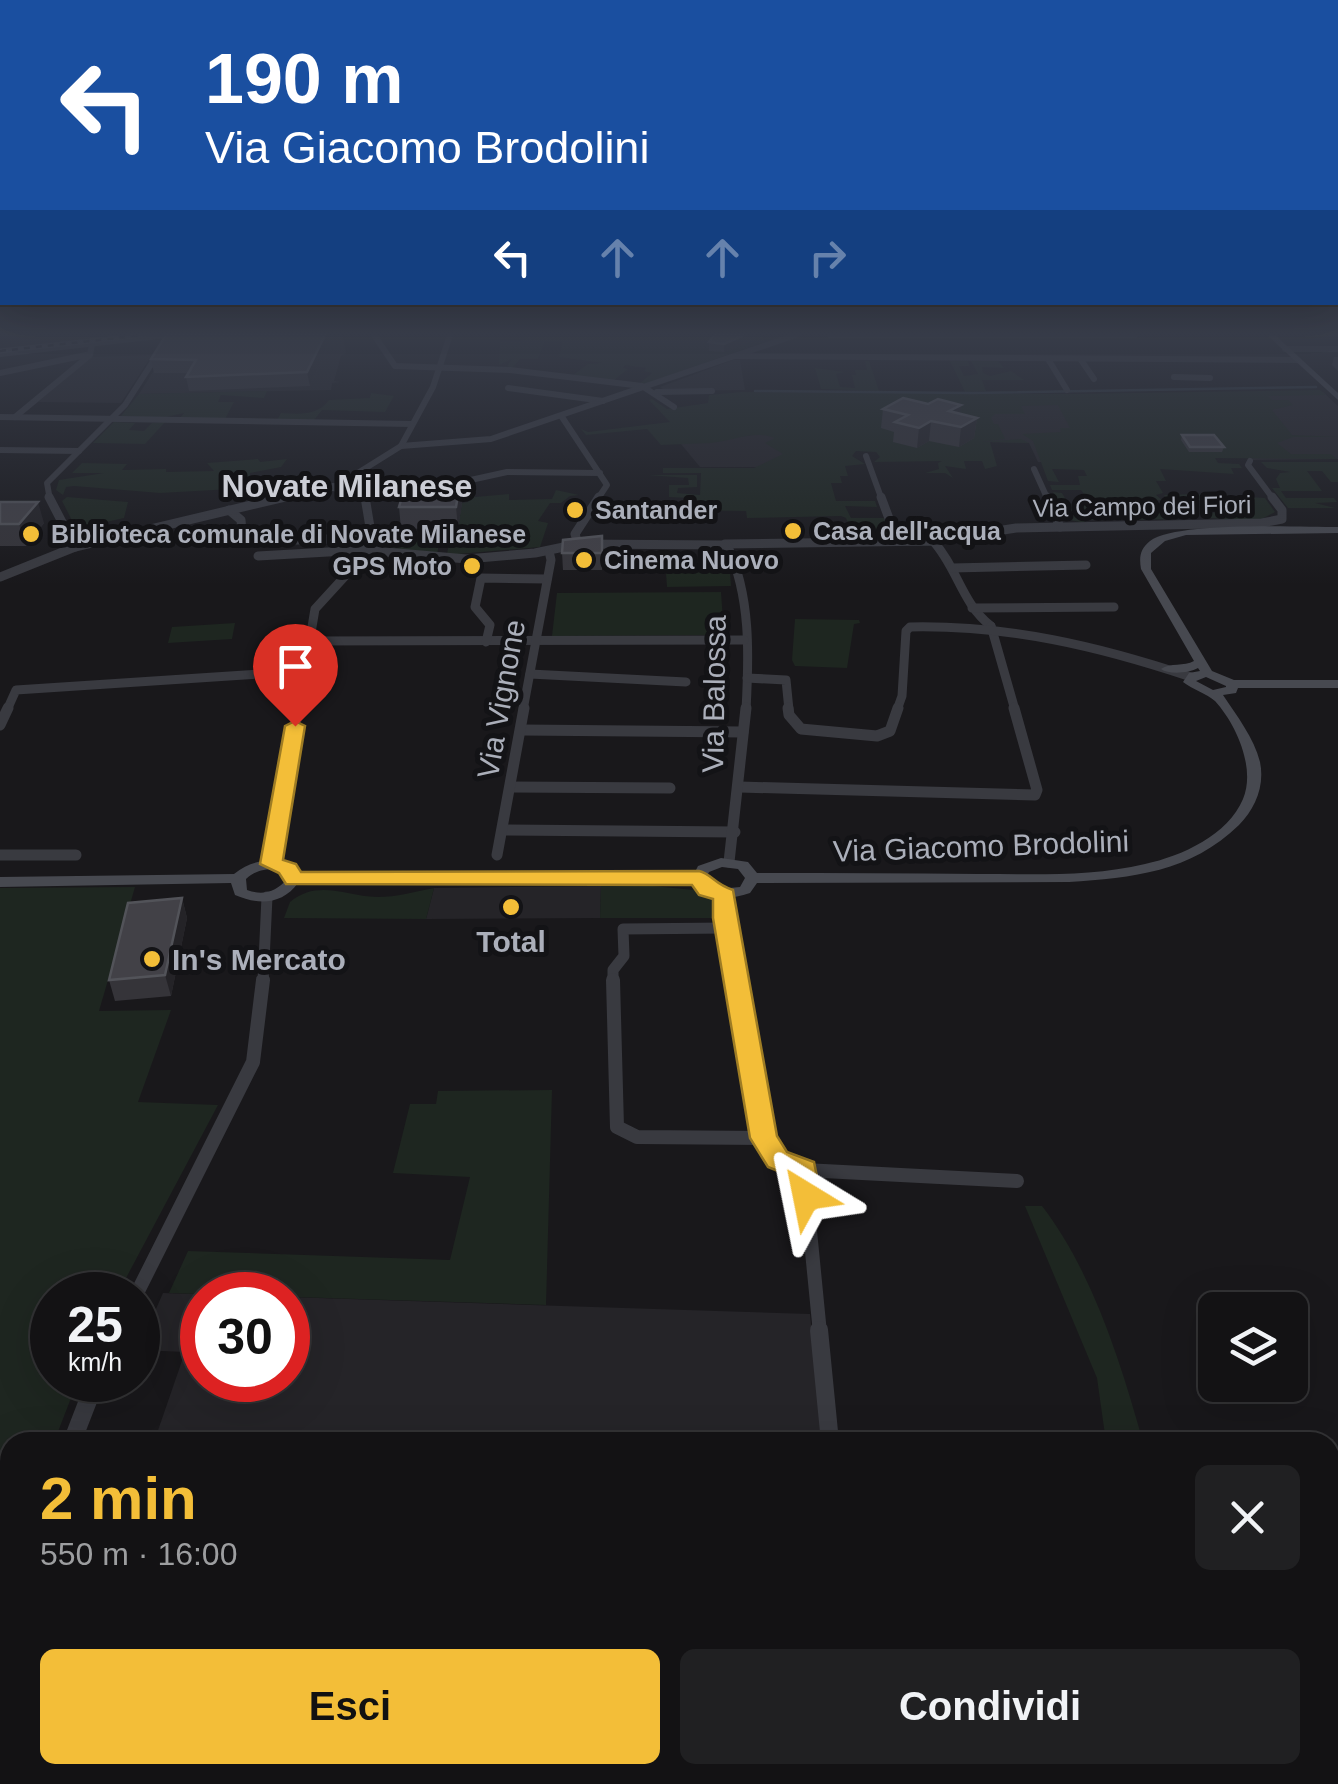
<!DOCTYPE html>
<html lang="it">
<meta charset="utf-8">
<style>
:root{--surface:#131214;--page:#202022;--text:#f1f3f6;--muted:#9d9ea0;--line:#323234;--accent:#f3be38}
body{margin:0;font-family:Helvetica,sans-serif;background:var(--page);color:var(--text);height:100vh;display:flex;flex-direction:column;font-size:38px;white-space:nowrap}
*{box-sizing:border-box;margin:0}
p{font-size:32px;color:var(--muted)}
.icon{flex:none;width:55px;height:55px;fill:none;stroke:currentColor;stroke-width:2;stroke-linecap:round;stroke-linejoin:round}
.map{position:relative;flex:1;overflow:hidden}
.drawer{position:absolute;left:0px;top:1432px;width:1340px;height:352px;display:flex;flex-direction:column;background:var(--surface);border-radius:30px 30px 0 0;box-shadow:0 10px 40px #0002,0 0 0 2px var(--line)}
.drawer>*{flex:none}
.banner{position:absolute;left:0px;top:0px;width:1340px;height:305px;box-shadow:0 10px 40px #0002,0 0 0 2px var(--line);background:#1a4fa0;color:#fff;overflow:hidden}
.buttons{position:absolute;left:1198px;top:1292px;display:grid;gap:20px}
.buttons a{display:grid;place-items:center;width:110px;height:110px;border-radius:15px;background:var(--surface);box-shadow:0 10px 40px #0002,0 0 0 2px var(--line);font-size:50px}
.speed{position:absolute;left:30px;top:1272px;display:flex;gap:20px;font-size:50px;font-weight:700;text-align:center}
.speed>*{display:grid;place-content:center;width:130px;height:130px;border-radius:50%;background:var(--surface);box-shadow:0 10px 40px #0002,0 0 0 2px var(--line);line-height:1}
.speed small{font-size:25px;font-weight:400}
.speed .limit{border:15px solid #d22;background:#fff;color:#111}
.pin{position:absolute;display:grid;place-items:center;width:85px;height:85px;color:#fff;margin:-102px -42px;border-radius:50% 50% 50% 0;rotate:-45deg;box-shadow:0 0 10px #0007}
.pin .icon{rotate:45deg}
.me{position:absolute;width:110px;margin:-55px;rotate:325deg;stroke-linejoin:round;filter:drop-shadow(0 0 8px #0008)}
.turn{display:flex;align-items:center;gap:35px;height:210px;padding:0 40px;font-size:45px}
.turn .icon{width:130px;height:130px;stroke-width:2.5}
.turn b{display:block;font-size:70px;line-height:85px}
.lanes{display:flex;align-items:center;height:95px;padding:0 40px;background:#0003;justify-content:center;gap:50px;direction:ltr}
.lanes .off{opacity:.35}
.round{display:grid;place-items:center;flex:none;width:105px;height:105px;border-radius:15px;background:var(--page)}
.headline{display:flex;align-items:center;justify-content:space-between;height:170px;padding:0 40px}
h1{font-size:60px;font-weight:700;line-height:75px;color:var(--accent)}
.cta{display:flex;gap:20px;margin-top:auto;padding:20px 40px}
.cta a{flex:1;height:115px;border-radius:15px;background:var(--accent);color:#111;font-size:40px;font-weight:700;line-height:115px;text-align:center}
.cta a+a{background:var(--page);color:var(--text)}
.map>svg:first-child{display:block}
</style>
<div class="map">
<svg width="1338" height="1784" viewBox="0 0 1338 1784">
<rect width="100%" height="100%" fill="#19181b"/>
<!-- built -->
<g fill="#252428">
<polygon points="0,335 156,335 0,353"/>
<polygon points="343,335 346,353 341,356 334,381 340,382 332,383 331,390 139,394 175,337"/>
<polygon points="152,355 121,403 38,402 91,357"/>
<polygon points="733,360 740,360 745,390 665,391 660,387"/>
<polygon points="1323,392 1338,406 1338,459 1252,460 1174,396"/>
<polygon points="962,395 1074,395 1121,462 1038,462 1029,443 981,442"/>
<polygon points="776,432 798,467 700,467 681,444"/>
<polygon points="601,886 600,918 426,919 434,888"/>
<polygon points="163,1293 227,1295 202,1295 202,1380 288,1380 288,1297 810,1314 822,1442 154,1442 185,1352 138,1350"/>
</g>
<!-- green -->
<g fill="#1e2620">
<polygon points="524,335 762,335 764,342 645,384 640,383 652,373 644,371 646,368 625,365 623,368 628,369 614,380 573,375 588,364 603,363 559,357 563,341 545,341 538,359 520,359 512,368 507,366 512,359 499,365 500,341 522,341"/>
<polygon points="865,361 869,361 879,391 821,389 815,368 845,372 836,374 840,387 855,388 852,375 856,375 855,370 867,370"/>
<polygon points="950,361 968,361 970,366 959,366 964,376 978,374 971,361 998,361 1004,368 982,367 983,373 990,376 1011,371 1024,380 982,380 986,391 965,392"/>
<path d="M1320 390 1326 395 1268 396 1272 400H1288L1293 405 1272 410 1292 435 1338 437H1293L1277 443 1291 454H1331L1337 459 1215 458 1218 463 1239 464 1242 468H1231L1234 474 1160 469 1166 481H1156L1163 493 1156 495 1162 500 1133 501 1140 513H1170L1174 519 1123 520 1113 501H1105L1114 520H1084L1085 523 1066 519 1053 492 1062 493 1069 505 1091 504 1081 490H1052L1050 485H1080L1078 476H1087L1084 470 1052 469 1059 482 1048 481 1033 441 1022 434 1061 432 1060 428H1070L1058 405 1021 406 1025 414H995L991 418 994 424H998L1005 439 982 442 1021 439 1029 443 990 442 997 466 985 469 982 461H964L966 469 945 466 953 478 945 473H925L939 469 938 463 942 461 874 462 880 457 876 452 856 451 852 456 865 464 845 466 848 476H840L842 483H831L836 501H875L877 507 845 506 851 518H884L891 536 852 537 871 533 869 529H850L846 518 841 516 747 518 746 511 599 509 601 505C633 508 656 504 687 506L690 498 669 497V485H689L688 478 647 475H697V487L678 488 677 493 700 495 701 473H663V468H754L783 454 765 443 775 438C754 430 733 441 711 443 695 444 677 444 661 445L647 429 586 435 581 429 588 432 670 422 649 400 652 399 667 409 708 403 709 395 741 392 1071 394Z"/>
<polygon points="267,391 264,398 221,395 218,402 234,402 225,419 180,418 184,413 162,418 121,416 139,394"/>
<path d="M371 393 394 396 385 412 322 410 314 420H277L281 413C301 414 317 416 329 400L370 398Z"/>
<polygon points="114,422 135,423 129,430 144,431 152,423 165,422 145,444 93,443"/>
<polygon points="258,459 260,462 287,459 281,467 250,473 250,491 238,494 232,489 160,493 74,486 66,487 63,495 56,490 59,480 104,473 72,473 82,463 127,464 122,470 166,469 166,472 214,471 207,463"/>
<polygon points="1261,462 1338,462 1338,482 1331,482 1322,471 1307,471 1322,491 1281,491 1286,498 1334,498 1337,502 1315,503 1335,508 1288,508 1272,488 1280,488 1276,479 1280,473 1290,472 1267,468"/>
<polygon points="471,490 475,497 509,494 509,500 552,499 556,490 579,495 570,496 561,503 550,503 538,521 548,523 540,547 447,555 450,536 474,536 475,528 458,528 462,503 468,502 469,496 453,496 454,491"/>
<polygon points="1201,494 1265,498 1275,512 1260,520 1205,518 1202,513 1232,512 1223,500 1195,500 1196,504 1192,505 1197,514 1176,514 1164,495"/>
<polygon points="67,497 128,502 124,518 93,525 94,529 104,527 110,533 82,540 62,501"/>
<polygon points="435,531 434,539 440,539 437,554 375,546 379,532"/>
<polygon points="730,572 731,586 667,587 666,573"/>
<polygon points="721,592 724,635 552,636 557,593"/>
<polygon points="795,619 859,620 860,623 854,624 847,668 795,666 792,660"/>
<polygon points="235,623 232,639 168,643 172,627"/>
<polygon points="643,885 704,891 714,903 718,918 600,918 601,886"/>
<polygon points="135,887 99,1011 171,1010 138,1102 218,1105 117,1295 52,1295 52,1380 78,1380 54,1442 10,1442 10,1553 0,1564 0,888"/>
<path d="M434 888 426 919 284 918 290 902C318 879 345 896 377 897 397 897 414 892 434 888Z"/>
<polygon points="552,1090 546,1305 169,1293 188,1251 450,1260 470,1177 393,1173 410,1104 436,1104 438,1091"/>
<path d="M1025 1206H1042C1093 1272 1121 1364 1143 1442H1106L1097 1378Z"/>
</g>
<g fill="none" stroke-linecap="round" stroke-linejoin="round">
<!-- stream -->
<polyline stroke="#2e373f" stroke-width="2.5" points="755,391 972,393 1316,387"/>
<!-- street-far4 -->
<g stroke="#393a40" stroke-width="6">
<polyline points="374,335 395,366 510,370 642,386 674,407"/>
<polyline points="830,335 1135,335"/>
<polyline points="1285,349 1338,349"/>
<polyline points="0,354 167,335"/>
<polyline points="736,356 1297,360"/>
<polyline points="1048,359 1067,390"/>
<polyline points="1081,360 1094,379"/>
<polyline points="0,373 86,355"/>
<polyline points="1174,377 1210,378"/>
<polyline points="508,388 603,401"/>
<polyline points="657,392 712,391"/>
<polyline points="0,417 412,424"/>
<polyline points="15,417 90,355 92,344"/>
<polyline points="562,417 607,485 597,500"/>
<polyline points="401,446 491,439 796,335"/>
<polyline points="0,450 79,451"/>
<polyline points="866,456 882,500"/>
<polyline points="1250,461 1248,465 1274,500"/>
<polyline points="1034,469 1048,500"/>
<polygon points="342,481 359,485 348,491 333,488"/>
<polyline points="345,481 401,446 433,387 450,335"/>
<polyline points="448,485 507,472 600,473"/>
<polyline points="356,489 365,500"/>
<polyline points="359,490 429,486"/>
<polyline points="50,500 47,483 125,405 170,335"/>
<polyline points="274,500 333,486"/>
</g>
<!-- street-far3 -->
<g stroke="#393a40" stroke-width="9">
<polyline points="49,497 75,547"/>
<polyline points="881,497 897,540"/>
<polyline points="1047,497 1060,527"/>
<path d="M229 510 241 520 242 531C279 546 318 538 357 538L367 544"/>
<polyline points="933,541 1016,528 1262,523 1282,519 1282,510 1272,497"/>
<polyline points="578,544 575,534 599,497"/>
<path d="M725 544 933 541C957 567 962 604 991 626"/>
<path d="M258 556 363 550 467 559 535 553 578 544 727 545C751 596 749 655 746 710"/>
<polyline points="952,568 1086,565"/>
<polyline points="0,577 75,547 285,497"/>
<polyline points="972,608 1114,607"/>
<polyline points="991,626 1015,710"/>
<polyline points="310,641 744,640"/>
<polyline points="486,642 490,625 475,607 481,578 547,579"/>
<polyline points="530,674 686,682"/>
<polyline points="747,678 786,680 789,710"/>
<polyline points="7,710 16,690 305,671"/>
<polyline points="298,710 315,609 347,574 371,533 365,497"/>
<polyline points="523,710 551,560 549,551"/>
<path d="M897 710 902 696 906 631 910 627C1009 625 1098 646 1191 677"/>
</g>
<!-- street-far2 -->
<g stroke="#393a40" stroke-width="11">
<polyline points="788,708 789,715 801,729 877,736 890,731 898,708"/>
<polyline points="0,725 8,708"/>
<polyline points="522,730 743,732"/>
<polyline points="511,787 670,788"/>
<polyline points="740,787 1035,795 1037,790 1014,708"/>
<polyline points="503,830 735,832"/>
<polyline points="0,855 76,855"/>
<polyline points="497,855 524,708"/>
<polyline points="729,862 746,708"/>
<polyline points="271,864 298,708"/>
<polyline points="724,894 724,918 735,982"/>
<polyline points="263,982 267,897"/>
<polyline points="613,982 613,970 624,956 623,929 726,928"/>
</g>
<!-- street-far1 -->
<g stroke="#393a40" stroke-width="14">
<polyline points="613,980 617,1127 637,1137 763,1138"/>
<polyline points="735,980 763,1138 777,1159 804,1170 1017,1181"/>
<polyline points="804,1170 820,1333"/>
<polyline points="136,1295 253,1062 263,980"/>
</g>
<!-- street -->
<g stroke="#393a40" stroke-width="18">
<polyline points="819,1330 830,1442"/>
<polyline points="72,1442 96,1380"/>
<polyline points="0,1608 10,1605"/>
<polyline points="0,1723 10,1719"/>
</g>
<!-- secondary -->
<g fill="#474950" fill-rule="evenodd">
<polygon points="1267,335 1275,335 1338,393 1338,400"/>
<path d="M1338 527V533L1186 535 1165 541 1151 553V569L1212 671 1234 680H1338V688H1238L1236 693 1223 695C1237 716 1254 738 1260 762 1265 786 1255 809 1239 825 1191 872 1132 878 1069 882L757 883 750 893C729 900 709 902 694 883H298C282 905 258 905 235 895L231 883 0 887V877L234 874C253 859 271 858 293 865L299 874H694L698 866 721 858 748 862 757 873C831 873 905 873 978 874 1033 874 1091 877 1145 864 1182 856 1228 835 1243 799 1256 768 1236 724 1215 701 1207 694 1192 689 1183 682L1189 673 1200 671 1198 668C1189 673 1169 675 1161 669 1170 662 1184 667 1194 661L1141 569C1139 557 1140 549 1150 541 1176 521 1300 527 1338 527ZM1206 677 1226 686V687L1213 690 1196 681ZM722 867 738 869 745 878 740 887 719 889 706 878 709 872ZM275 869 282 871 287 879C276 892 263 896 247 890L246 879C255 871 263 869 275 869Z"/>
</g>
<defs>
<polyline id="rail" points="0,351 144,335"/>
</defs>
<!-- rail casing -->
<use href="#rail" stroke="#4c4e55" stroke-width="5"/>
<!-- rail -->
<use href="#rail" stroke="#131316" stroke-width="2.5" stroke-dasharray="6" stroke-linecap="butt"/>
</g>
<!-- wall -->
<g fill="#353439">
<polygon points="166,335 328,335 329,344 310,386 189,391 186,377 189,373 154,373 151,359"/>
<polygon points="714,335 756,335 756,339 724,352 709,351 709,342"/>
<polygon points="1334,357 1338,357 1338,371 1332,365"/>
<polygon points="883,409 960,414 977,418 974,438 959,447 929,441 917,448 893,442 894,432 881,428"/>
<polygon points="1182,435 1224,447 1222,452 1189,452 1181,440"/>
<polygon points="460,482 462,503 458,528 401,529 399,507 413,495"/>
<polygon points="0,502 44,523 26,546 0,546"/>
<polygon points="602,536 602,570 563,570 562,553"/>
<polygon points="182,898 187,918 171,996 115,1001 109,980"/>
</g>
<!-- shaded-wall -->
<g fill="#242327">
<polygon points="325,335 328,335 329,344 310,386 307,372"/>
<polygon points="744,335 756,335 756,339 724,352 724,344"/>
<polygon points="961,405 959,424 949,411"/>
<polygon points="977,418 974,438 959,447 961,427"/>
<polygon points="931,421 929,441 917,448 919,428"/>
<polygon points="460,482 462,503 458,528 456,507"/>
<polygon points="38,502 44,523 26,546 19,524"/>
<polygon points="182,898 187,918 171,996 165,975"/>
</g>
<!-- building -->
<g fill="#424147" stroke="#525359" stroke-width="2.5">
<polygon points="166,335 325,335 307,372 186,377 196,360 151,359"/>
<polygon points="714,335 744,335 724,344 709,342"/>
<polygon points="903,398 928,404 938,399 961,405 949,411 977,418 961,427 931,421 919,428 895,422 908,415 883,409"/>
<polygon points="1182,435 1214,435 1224,447 1190,447"/>
<polygon points="418,480 460,482 456,507 399,507 402,497 413,495"/>
<polygon points="0,502 38,502 19,524 0,524"/>
<polygon points="602,536 602,553 562,553 563,540"/>
<polygon points="182,898 165,975 109,980 128,903"/>
</g>
<!-- sky -->
<linearGradient id="sky" x2="0" y2="1"><stop stop-color="#0e0d0f"/><stop offset="0.57" stop-color="#383d4a"/><stop offset="1" stop-color="#383d4a" stop-opacity="0"/></linearGradient>
<rect width="1338" height="585" fill="url(#sky)"/>
<!-- route -->
<path fill="#f3be38" stroke="#9e7c24" stroke-width="2.5" d="M295 721 305 726 283 860 296 864 301 872 699 871C712 874 714 884 733 890L777 1136 787 1152 814 1162 821 1196 816 1205 806 1208 796 1205 790 1176 768 1167 750 1138 713 918V899L699 895 692 885 286 884 279 873 260 864 285 726Z"/>
<!-- markers -->
<g fill="#f3be38" stroke="#131316" stroke-width="4">
<circle cx="575" cy="510" r="10"/>
<circle cx="793" cy="531" r="10"/>
<circle cx="31" cy="534" r="10"/>
<circle cx="584" cy="560" r="10"/>
<circle cx="472" cy="566" r="10"/>
<circle cx="511" cy="907" r="10"/>
<circle cx="152" cy="959" r="10"/>
</g>
<g text-anchor="middle" dominant-baseline="central" stroke-width="10" stroke-linejoin="round" paint-order="stroke">
<!-- far-street labels -->
<g font-size="25" fill="#abafba" stroke="#131316">
<text transform="translate(1142 506) rotate(-1)">Via Campo dei Fiori</text>
</g>
<!-- far-poi labels -->
<g font-size="25" font-weight="bold" fill="#abafba" stroke="#131316" text-anchor="start">
<text x="595" y="510">Santander</text>
<text x="813" y="531">Casa dell'acqua</text>
<text x="51" y="534">Biblioteca comunale di Novate Milanese</text>
<text x="604" y="560">Cinema Nuovo</text>
<text x="452" y="566" text-anchor="end">GPS Moto</text>
</g>
<!-- street labels -->
<g font-size="30" fill="#abafba" stroke="#131316">
<text transform="translate(714 694) rotate(-89)">Via Balossa</text>
<text transform="translate(501 699) rotate(-80)">Via Vignone</text>
<text transform="translate(981 846) rotate(-2)">Via Giacomo Brodolini</text>
</g>
<!-- poi labels -->
<g font-size="30" font-weight="bold" fill="#abafba" stroke="#131316">
<text x="511" y="941">Total</text>
<text x="172" y="959" text-anchor="start">In's Mercato</text>
</g>
<!-- far-district labels -->
<g font-size="32" font-weight="bold" fill="#ccced6" stroke="#131316">
<text x="347" y="486">Novate Milanese</text>
</g>
</g>
</svg>
<div class="buttons">
<a><svg class="icon" aria-label="layers" viewBox="0 0 24 24"><path d="M12 4l9 5-9 5-9-5zM3 14l9 5 9-5"/></svg></a>
</div>
<div class="speed"><div>25<small>km/h</small></div><div class="limit">30</div></div>
<div class="pin" style="left:295px;top:726px;background:#d93025"><svg class="icon" aria-label="arrive" viewBox="0 0 24 24"><path d="M6 21V4h12l-3 4 3 4H6"/></svg></div>
<svg class="me" style="left:806px;top:1196px" viewBox="-20 -20 40 40"><path d="M0-17L14 15 0 8-14 15z" fill="#f3be38" stroke="#fff" stroke-width="4"/></svg>
<div class="banner">
<div class="turn"><svg class="icon" aria-label="left" viewBox="0 0 24 24"><path d="M17 20v-9H6M10 6l-5 5 5 5"/></svg><div><b>190 m</b>Via Giacomo Brodolini</div></div>
<div class="lanes"><svg class="icon" aria-label="left" viewBox="0 0 24 24"><path d="M17 20v-9H6M10 6l-5 5 5 5"/></svg><svg class="icon off" aria-label="ahead" viewBox="0 0 24 24"><path d="M12 20V5M6 11l6-6 6 6"/></svg><svg class="icon off" aria-label="ahead" viewBox="0 0 24 24"><path d="M12 20V5M6 11l6-6 6 6"/></svg><svg class="icon off" aria-label="right" viewBox="0 0 24 24"><path d="M7 20v-9h11M14 6l5 5-5 5"/></svg></div>
</div>
<section class="drawer">
<div class="headline"><div><h1>2 min</h1><p>550 m · 16:00</p></div><a class="round"><svg class="icon" aria-label="close" viewBox="0 0 24 24"><path d="M6 6l12 12M18 6L6 18"/></svg></a></div>
<div class="cta"><a>Esci</a><a>Condividi</a></div>
</section>
</div>
